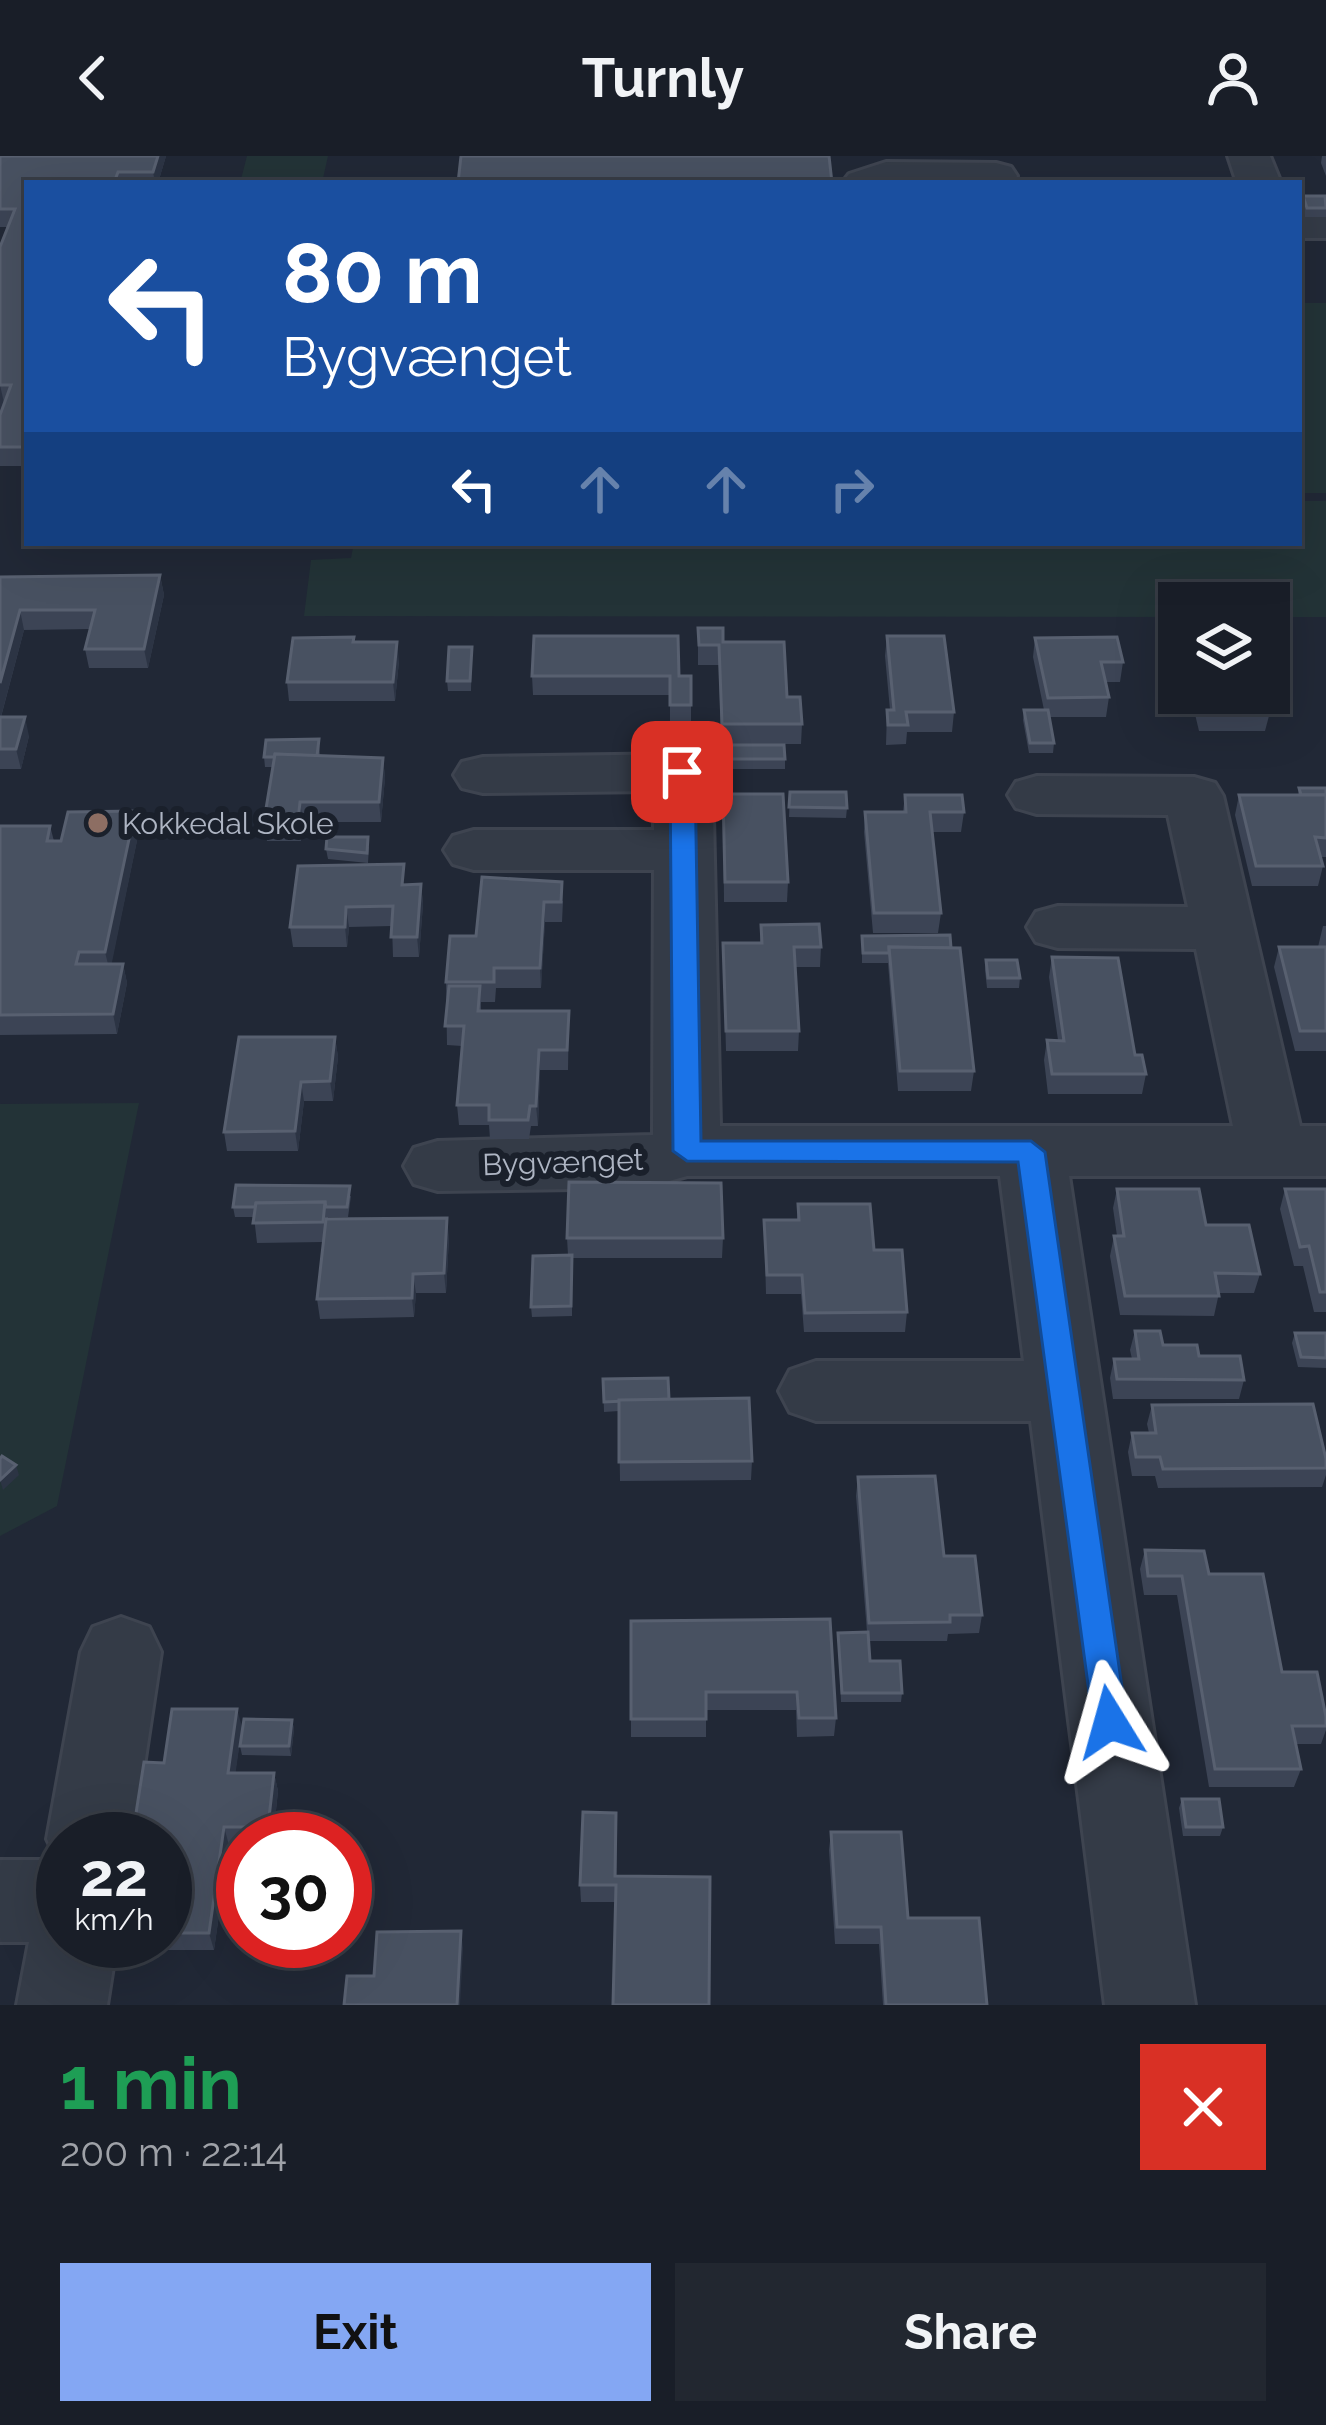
<!DOCTYPE html>
<meta charset="utf-8">
<style>
:root{--surface:#191e28;--page:#222730;--text:#f1f3f6;--muted:#9fa2a8;--line:#373c45;--accent:#84a7f3}
body{margin:0;font-family:Raleway,sans-serif;background:var(--page);color:var(--text);height:100vh;display:flex;flex-direction:column;font-size:45px;white-space:nowrap}
*{box-sizing:border-box;margin:0}
p{font-size:39px;color:var(--muted)}
.icon{flex:none;width:66px;height:66px;fill:none;stroke:currentColor;stroke-width:2;stroke-linecap:round;stroke-linejoin:round}
.map{position:relative;height:1849px;overflow:hidden}
.drawer{display:flex;flex-direction:column;background:var(--surface);flex:1}
.drawer>*{flex:none}
.banner{position:absolute;left:24px;top:24px;width:1278px;height:366px;border-radius:0px;box-shadow:0 12px 48px #0002,0 0 0 3px var(--line);background:#1a4fa0;color:#fff;overflow:hidden}
.buttons{position:absolute;left:1158px;top:426px;display:grid;gap:24px}
.buttons a{display:grid;place-items:center;width:132px;height:132px;border-radius:0px;background:var(--surface);box-shadow:0 12px 48px #0002,0 0 0 3px var(--line);font-size:60px}
.speed{position:absolute;left:36px;top:1656px;display:flex;gap:24px;font-size:60px;font-weight:700;text-align:center}
.speed>*{display:grid;place-content:center;width:156px;height:156px;border-radius:50%;background:var(--surface);box-shadow:0 12px 48px #0002,0 0 0 3px var(--line);line-height:1}
.speed small{font-size:30px;font-weight:400}
.speed .limit{border:18px solid #d22;background:#fff;color:#111}
.pin{position:absolute;display:grid;place-items:center;width:102px;height:102px;color:#fff;margin:-51px;border-radius:24px;box-shadow:0 6px 18px #0006}
.me{position:absolute;width:132px;margin:-66px;rotate:352deg;stroke-linejoin:round;filter:drop-shadow(0 0 9px #0008)}
.turn{display:flex;align-items:center;gap:42px;height:252px;padding:0 60px;font-size:54px}
.turn .icon{width:156px;height:156px;stroke-width:2.5}
.turn b{display:block;font-size:84px;line-height:102px}
.lanes{display:flex;align-items:center;height:114px;padding:0 60px;background:#0003;justify-content:center;gap:60px;direction:ltr}
.lanes .off{opacity:.35}
.round{display:grid;place-items:center;flex:none;width:126px;height:126px;border-radius:0px;background:var(--page)}
.overview{display:flex;align-items:center;justify-content:space-between;height:204px;padding:0 60px}
h1{font-size:72px;font-weight:700;line-height:90px;color:#1e9e55}
.button{display:flex;gap:24px;margin-top:auto;padding:24px 60px}
.button a{flex:1;height:138px;border-radius:0px;background:var(--accent);color:#111;font-size:48px;font-weight:700;line-height:138px;text-align:center}
.button a+a{background:var(--page);color:var(--text)}
header{display:flex;justify-content:space-between;align-items:center;height:156px;padding:0 60px;background:var(--surface);font-size:54px;font-weight:700}
.map>svg:first-child{display:block}
</style>
<header><svg class="icon" aria-label="back" viewBox="0 0 24 24"><path d="M15 5l-7 7 7 7"/></svg>Turnly<svg class="icon" aria-label="person" viewBox="0 0 24 24"><circle cx="12" cy="8" r="4"/><path d="M4 21q1-7 8-7t8 7"/></svg></header>
<div class="map">
<svg width="1326" height="1849" viewBox="0 0 1326 1849">
<rect width="100%" height="100%" fill="#212836"/>
<!-- green -->
<g fill="#233337">
<polygon points="247,0 328,0 322,27 240,27"/>
<rect x="1299" y="147" width="27" height="190"/>
<polygon points="1299,345 1326,345 1326,461 1269,461 1269,447 1179,447 1179,461 304,460 311,404 351,402 354,387 1299,387"/>
<polygon points="139,947 57,1350 0,1380 0,948"/>
</g>
<g fill="none" stroke-linecap="round" stroke-linejoin="round">
<defs>
<g id="minor">
<polygon points="1228,0 1270,0 1281,27 1237,27"/>
<polygon points="886,6 996,7 1011,11 1017,20 1013,27 842,27 849,18"/>
<rect x="1299" y="56" width="27" height="26"/>
<polygon points="683,598 704,603 712,616 720,970 1233,970 1196,793 1058,792 1036,786 1027,771 1036,756 1058,750 1188,751 1168,659 1037,658 1016,652 1008,639 1016,626 1037,620 1194,621 1215,627 1223,640 1300,970 1326,970 1326,1020 1069,1020 1195,1849 1105,1849 1031,1265 816,1265 790,1256 779,1235 790,1214 816,1205 1024,1205 1000,1020 687,1020 644,1032 438,1035 414,1028 404,1010 414,992 438,985 653,979 654,714 474,714 453,708 444,694 453,680 474,674 654,674 654,635 483,637 462,632 454,619 462,606 483,601"/>
<polygon points="121,1461 149,1471 161,1496 133,1683 63,1683 63,1785 117,1785 107,1849 17,1849 29,1786 0,1786 0,1704 57,1704 47,1683 81,1496 93,1471"/>
</g>
</defs>
<!-- minor casing -->
<use href="#minor" stroke="#3e4450" stroke-width="6"/>
<!-- minor -->
<use href="#minor" fill="#343b47" fill-rule="evenodd"/>
</g>
<!-- wall -->
<g fill="#3c4455">
<polygon points="0,0 166,0 158,27 27,27 27,310 0,310 0,91 8,71 0,71"/>
<polygon points="1322,0 1326,0 1326,20 1321,7"/>
<polygon points="1303,40 1326,43 1326,61 1305,61 1301,49"/>
<polygon points="160,419 164,439 148,512 89,512 85,493 90,473 24,474 1,561 29,580 21,613 0,613 0,421"/>
<polygon points="698,472 723,486 787,541 802,568 801,588 721,588 719,509 698,509"/>
<polygon points="1159,476 1179,476 1179,527 1163,527 1156,495"/>
<polygon points="887,480 954,556 952,576 907,576 906,588 886,589 887,554 890,554 885,500"/>
<polygon points="1035,482 1123,506 1120,526 1106,526 1109,541 1106,561 1049,561 1054,587 1053,597 1029,597 1023,564 1024,554 1044,554 1033,501"/>
<polygon points="354,486 399,505 395,545 289,545 287,526"/>
<polygon points="472,491 471,535 448,535 447,525"/>
<polygon points="532,520 691,520 691,569 670,569 670,539 533,539"/>
<polygon points="1190,537 1264,537 1270,556 1265,575 1199,575"/>
<polygon points="319,583 320,600 383,602 385,622 381,666 303,666 301,685 267,685 264,665 272,611 265,611 264,601"/>
<polygon points="730,589 785,603 785,613 731,613"/>
<polygon points="1299,632 1326,632 1326,701 1320,701 1323,710 1318,730 1252,730 1235,659 1239,639 1298,639"/>
<polygon points="790,636 847,652 846,662 789,661"/>
<polygon points="723,638 788,726 787,746 724,746"/>
<polygon points="905,639 964,656 961,676 932,676 941,757 938,777 873,777 864,676 865,656 903,656"/>
<polygon points="135,655 139,675 111,808 123,808 127,827 117,878 0,879 0,670 50,670 54,685 61,685"/>
<polygon points="369,691 368,707 328,703 326,693"/>
<polygon points="482,721 563,745 562,766 545,766 541,832 496,832 495,846 481,846 481,855 569,855 568,914 540,914 538,970 531,970 529,983 490,983 489,969 459,969 457,949 462,890 447,889 446,826 476,780"/>
<polygon points="421,728 423,748 419,801 393,801 392,770 349,771 347,791 293,791 290,771 406,729"/>
<polygon points="761,769 821,791 820,811 795,811 799,875 798,895 726,895 723,787 760,787"/>
<polygon points="1323,770 1326,770 1326,895 1295,895 1274,811 1279,791 1318,791"/>
<polygon points="950,779 974,915 971,935 898,935 888,807 862,807 862,780"/>
<polygon points="1052,801 1135,899 1146,918 1142,938 1048,938 1044,904 1047,884 1058,884 1049,821"/>
<polygon points="986,804 1020,822 1019,832 987,832 985,814"/>
<polygon points="335,881 338,901 333,945 304,945 298,995 227,995 224,976"/>
<polygon points="1117,1033 1206,1069 1260,1118 1254,1137 1219,1137 1214,1160 1120,1159 1110,1100 1114,1080 1117,1080 1113,1052"/>
<polygon points="1285,1033 1326,1033 1326,1156 1314,1156 1303,1110 1294,1110 1280,1053"/>
<polygon points="351,1040 348,1061 328,1061 328,1063 449,1081 446,1137 416,1137 414,1161 320,1163 317,1143 323,1086 257,1087 254,1061 235,1061 233,1051"/>
<polygon points="798,1048 874,1094 907,1156 905,1176 804,1176 801,1138 766,1138 764,1064 797,1064"/>
<polygon points="567,1082 723,1082 722,1102 572,1102 572,1160 532,1161 531,1151 568,1099"/>
<polygon points="1135,1175 1163,1189 1199,1200 1244,1224 1239,1243 1113,1243 1110,1222 1114,1203 1132,1203 1130,1194"/>
<polygon points="1295,1177 1326,1177 1326,1212 1298,1211 1292,1187"/>
<polygon points="603,1223 669,1243 752,1305 751,1324 620,1325 619,1255 604,1256"/>
<polygon points="1152,1249 1326,1303 1326,1319 1322,1331 1158,1332 1155,1320 1132,1320 1128,1296 1132,1277 1149,1277 1147,1268"/>
<polygon points="858,1321 944,1400 982,1459 979,1477 948,1478 947,1485 869,1485 870,1505 902,1537 901,1546 841,1546 838,1477 867,1476 856,1340"/>
<polygon points="1145,1394 1209,1418 1282,1516 1326,1561 1326,1574 1321,1588 1296,1588 1301,1613 1294,1631 1209,1631 1177,1439 1144,1439 1140,1413"/>
<polygon points="830,1463 836,1562 834,1580 797,1581 796,1554 706,1554 706,1581 631,1581 631,1465"/>
<polygon points="292,1564 294,1573 291,1600 242,1599 240,1590"/>
<polygon points="242,1571 235,1617 274,1617 278,1635 273,1683 243,1683 243,1689 229,1689 214,1794 122,1794 119,1785 165,1785 164,1607"/>
<polygon points="1182,1643 1223,1671 1220,1680 1183,1680 1179,1652"/>
<polygon points="617,1674 616,1746 581,1746 580,1729"/>
<polygon points="831,1676 908,1762 987,1849 883,1849 879,1788 835,1788 829,1694"/>
</g>
<!-- shaded-wall -->
<g fill="#2c3444">
<polygon points="158,0 166,0 158,27 155,27 153,16"/>
<polygon points="0,229 4,247 0,257"/>
<polygon points="160,419 164,439 148,512 144,493"/>
<polygon points="20,454 24,474 0,564 0,527"/>
<polygon points="397,486 399,505 395,545 393,526"/>
<polygon points="25,561 29,580 21,613 16,593"/>
<polygon points="383,602 385,622 381,666 379,646"/>
<polygon points="300,646 303,666 301,685 298,665"/>
<polygon points="135,655 139,675 110,816 105,796"/>
<polygon points="421,728 423,748 419,801 417,781"/>
<polygon points="544,746 545,766 541,832 540,812"/>
<polygon points="346,751 349,771 347,791 345,771"/>
<polygon points="123,808 127,827 117,878 113,858"/>
<polygon points="335,881 338,901 333,945 330,925"/>
<polygon points="539,894 540,914 538,970 536,950"/>
<polygon points="301,926 304,945 298,995 295,975"/>
<polygon points="447,1062 449,1081 446,1137 444,1117"/>
<polygon points="413,1118 416,1137 414,1161 412,1142"/>
<polygon points="16,1309 19,1319 3,1334 0,1324"/>
<polygon points="237,1553 242,1571 233,1635 228,1617"/>
<polygon points="292,1564 294,1573 291,1600 289,1590"/>
<polygon points="274,1617 278,1635 273,1683 271,1683 268,1671"/>
<polygon points="224,1671 229,1689 214,1794 209,1777"/>
<polygon points="461,1775 463,1792 460,1849 457,1849"/>
</g>
<!-- building -->
<g fill="#485161" stroke="#586070" stroke-width="3">
<polygon points="0,0 158,0 153,16 118,16 114,27 27,27 27,291 0,291 0,259 11,229 0,229 0,91 15,53 0,53"/>
<polygon points="461,0 829,0 832,27 458,27"/>
<polygon points="1303,40 1325,40 1326,52 1307,52"/>
<polygon points="160,419 144,493 85,493 95,454 20,454 0,527 0,421"/>
<polygon points="698,472 723,472 723,486 784,486 787,541 800,541 802,568 722,568 719,489 699,489"/>
<polygon points="1159,476 1179,476 1179,507 1166,507"/>
<polygon points="534,480 678,480 679,520 691,520 691,549 670,549 670,520 532,520"/>
<polygon points="887,480 944,480 954,556 906,556 908,569 888,569 887,554 894,554"/>
<polygon points="354,481 353,486 397,486 393,526 287,526 293,482"/>
<polygon points="1117,481 1123,506 1101,506 1109,541 1048,542 1035,482"/>
<polygon points="449,491 472,491 470,525 447,525"/>
<polygon points="1198,537 1264,537 1270,556 1203,556"/>
<polygon points="1024,554 1048,554 1054,587 1030,587"/>
<polygon points="0,561 25,561 16,593 0,593"/>
<polygon points="319,583 317,600 275,598 274,601 264,601 266,584"/>
<polygon points="730,589 784,589 785,603 731,603"/>
<polygon points="275,598 383,602 379,646 300,646 298,665 264,665"/>
<polygon points="1299,632 1326,632 1326,639 1301,639"/>
<polygon points="790,636 846,636 847,652 789,651"/>
<polygon points="723,638 783,638 788,726 725,726"/>
<polygon points="905,639 962,639 964,656 930,656 941,757 874,757 865,656 906,656"/>
<polygon points="1239,639 1326,639 1326,682 1315,681 1323,710 1256,710"/>
<polygon points="135,655 105,796 79,796 76,808 123,808 113,858 0,859 0,670 50,670 47,685 61,685 68,656"/>
<polygon points="327,681 368,681 367,697 326,693"/>
<polygon points="404,708 402,729 421,728 417,781 391,781 393,750 346,751 345,771 290,771 298,710"/>
<polygon points="482,721 562,726 561,746 544,746 540,812 494,812 494,826 446,826 450,780 476,780"/>
<polygon points="819,768 821,791 794,791 799,875 726,875 723,787 762,787 761,769"/>
<polygon points="950,779 951,792 889,791 889,797 863,797 862,780"/>
<polygon points="889,791 960,792 974,915 900,915"/>
<polygon points="1279,791 1326,791 1326,875 1300,875"/>
<polygon points="1052,801 1118,802 1135,899 1142,899 1146,918 1052,918 1047,884 1064,885"/>
<polygon points="986,804 1017,804 1020,822 988,822"/>
<polygon points="449,830 480,830 478,855 569,855 567,894 539,894 536,950 530,950 528,964 489,964 489,949 457,949 464,870 445,870"/>
<polygon points="239,881 335,881 330,925 301,926 295,975 224,976"/>
<polygon points="569,1026 721,1027 723,1082 567,1082"/>
<polygon points="236,1029 350,1030 347,1051 326,1051 325,1046 256,1047 255,1051 233,1051"/>
<polygon points="1117,1033 1199,1033 1206,1069 1249,1069 1260,1118 1215,1117 1219,1140 1125,1140 1114,1080 1124,1080"/>
<polygon points="1285,1033 1326,1033 1326,1136 1320,1136 1309,1090 1300,1091"/>
<polygon points="325,1046 323,1066 253,1067 256,1047"/>
<polygon points="798,1048 870,1048 874,1094 902,1094 907,1156 805,1157 802,1119 767,1119 764,1064 799,1064"/>
<polygon points="447,1062 444,1117 413,1118 412,1142 317,1143 326,1063"/>
<polygon points="572,1099 571,1150 531,1151 533,1100"/>
<polygon points="1135,1175 1160,1175 1163,1189 1197,1189 1199,1200 1240,1200 1244,1224 1117,1223 1114,1203 1139,1203"/>
<polygon points="1295,1177 1326,1177 1326,1202 1301,1201"/>
<polygon points="668,1222 669,1243 604,1246 603,1223"/>
<polygon points="749,1242 752,1305 619,1306 619,1244"/>
<polygon points="1313,1248 1326,1303 1326,1312 1163,1313 1160,1301 1136,1301 1132,1277 1156,1277 1152,1249"/>
<polygon points="2,1300 16,1309 0,1324 0,1303"/>
<polygon points="935,1320 944,1400 975,1400 982,1459 950,1459 950,1466 869,1467 858,1321"/>
<polygon points="1145,1394 1204,1395 1209,1418 1263,1418 1282,1516 1317,1516 1326,1561 1326,1570 1292,1570 1301,1613 1215,1613 1182,1420 1148,1420"/>
<polygon points="830,1463 836,1562 799,1562 797,1536 706,1536 706,1563 631,1563 631,1465"/>
<polygon points="868,1476 870,1505 900,1505 902,1537 842,1537 838,1477"/>
<polygon points="172,1553 237,1553 228,1617 274,1617 268,1671 224,1671 209,1777 165,1777 165,1683 132,1683 144,1606 164,1607"/>
<polygon points="244,1563 292,1564 289,1590 240,1590"/>
<polygon points="1182,1643 1219,1643 1223,1671 1186,1671"/>
<polygon points="583,1656 616,1657 615,1720 710,1721 709,1849 613,1849 616,1729 580,1729"/>
<polygon points="831,1676 901,1676 908,1762 979,1762 987,1849 886,1849 881,1771 837,1771"/>
<polygon points="461,1775 457,1849 344,1849 347,1820 374,1820 377,1776"/>
</g>
<!-- route -->
<polygon fill="#1a73e8" stroke="#114b97" stroke-width="3" points="682,609 695,616 701,985 1031,985 1045,996 1127,1566 1122,1577 1110,1581 1098,1577 1093,1566 1018,1006 687,1005 673,995 670,616"/>
<!-- markers -->
<circle fill="#8d6e63" stroke="#1a202b" stroke-width="4.5" cx="98" cy="667" r="12"/>
<g text-anchor="middle" dominant-baseline="central" stroke-width="12" stroke-linejoin="round" paint-order="stroke">
<!-- poi labels -->
<g font-size="30" fill="#aeb5c3" stroke="#1a202b" text-anchor="start">
<text x="122" y="667">Kokkedal Skole</text>
</g>
<!-- street labels -->
<g font-size="30" fill="#aeb5c3" stroke="#1a202b">
<text transform="translate(563 1006) rotate(-2)">Bygvænget</text>
</g>
</g>
</svg>
<div class="buttons">
<a><svg class="icon" aria-label="layers" viewBox="0 0 24 24"><path d="M12 4l9 5-9 5-9-5zM3 14l9 5 9-5"/></svg></a>
</div>
<div class="speed"><div>22<small>km/h</small></div><div class="limit">30</div></div>
<div class="pin" style="left:682px;top:616px;background:#d93025"><svg class="icon" aria-label="arrive" viewBox="0 0 24 24"><path d="M6 21V4h12l-3 4 3 4H6"/></svg></div>
<svg class="me" style="left:1110px;top:1566px" viewBox="-20 -20 40 40"><path d="M0-17L14 15 0 8-14 15z" fill="#1a73e8" stroke="#fff" stroke-width="4"/></svg>
<div class="banner">
<div class="turn"><svg class="icon" aria-label="left" viewBox="0 0 24 24"><path d="M17 20v-9H6M10 6l-5 5 5 5"/></svg><div><b>80 m</b>Bygvænget</div></div>
<div class="lanes"><svg class="icon" aria-label="left" viewBox="0 0 24 24"><path d="M17 20v-9H6M10 6l-5 5 5 5"/></svg><svg class="icon off" aria-label="ahead" viewBox="0 0 24 24"><path d="M12 20V5M6 11l6-6 6 6"/></svg><svg class="icon off" aria-label="ahead" viewBox="0 0 24 24"><path d="M12 20V5M6 11l6-6 6 6"/></svg><svg class="icon off" aria-label="right" viewBox="0 0 24 24"><path d="M7 20v-9h11M14 6l5 5-5 5"/></svg></div>
</div>
</div>
<section class="drawer">
<div class="overview"><div><h1>1 min</h1><p>200 m · 22:14</p></div><a class="round" style="background:#d93025;color:#fff"><svg class="icon" aria-label="close" viewBox="0 0 24 24"><path d="M6 6l12 12M18 6L6 18"/></svg></a></div>
<div class="button"><a>Exit</a><a>Share</a></div>
</section>
